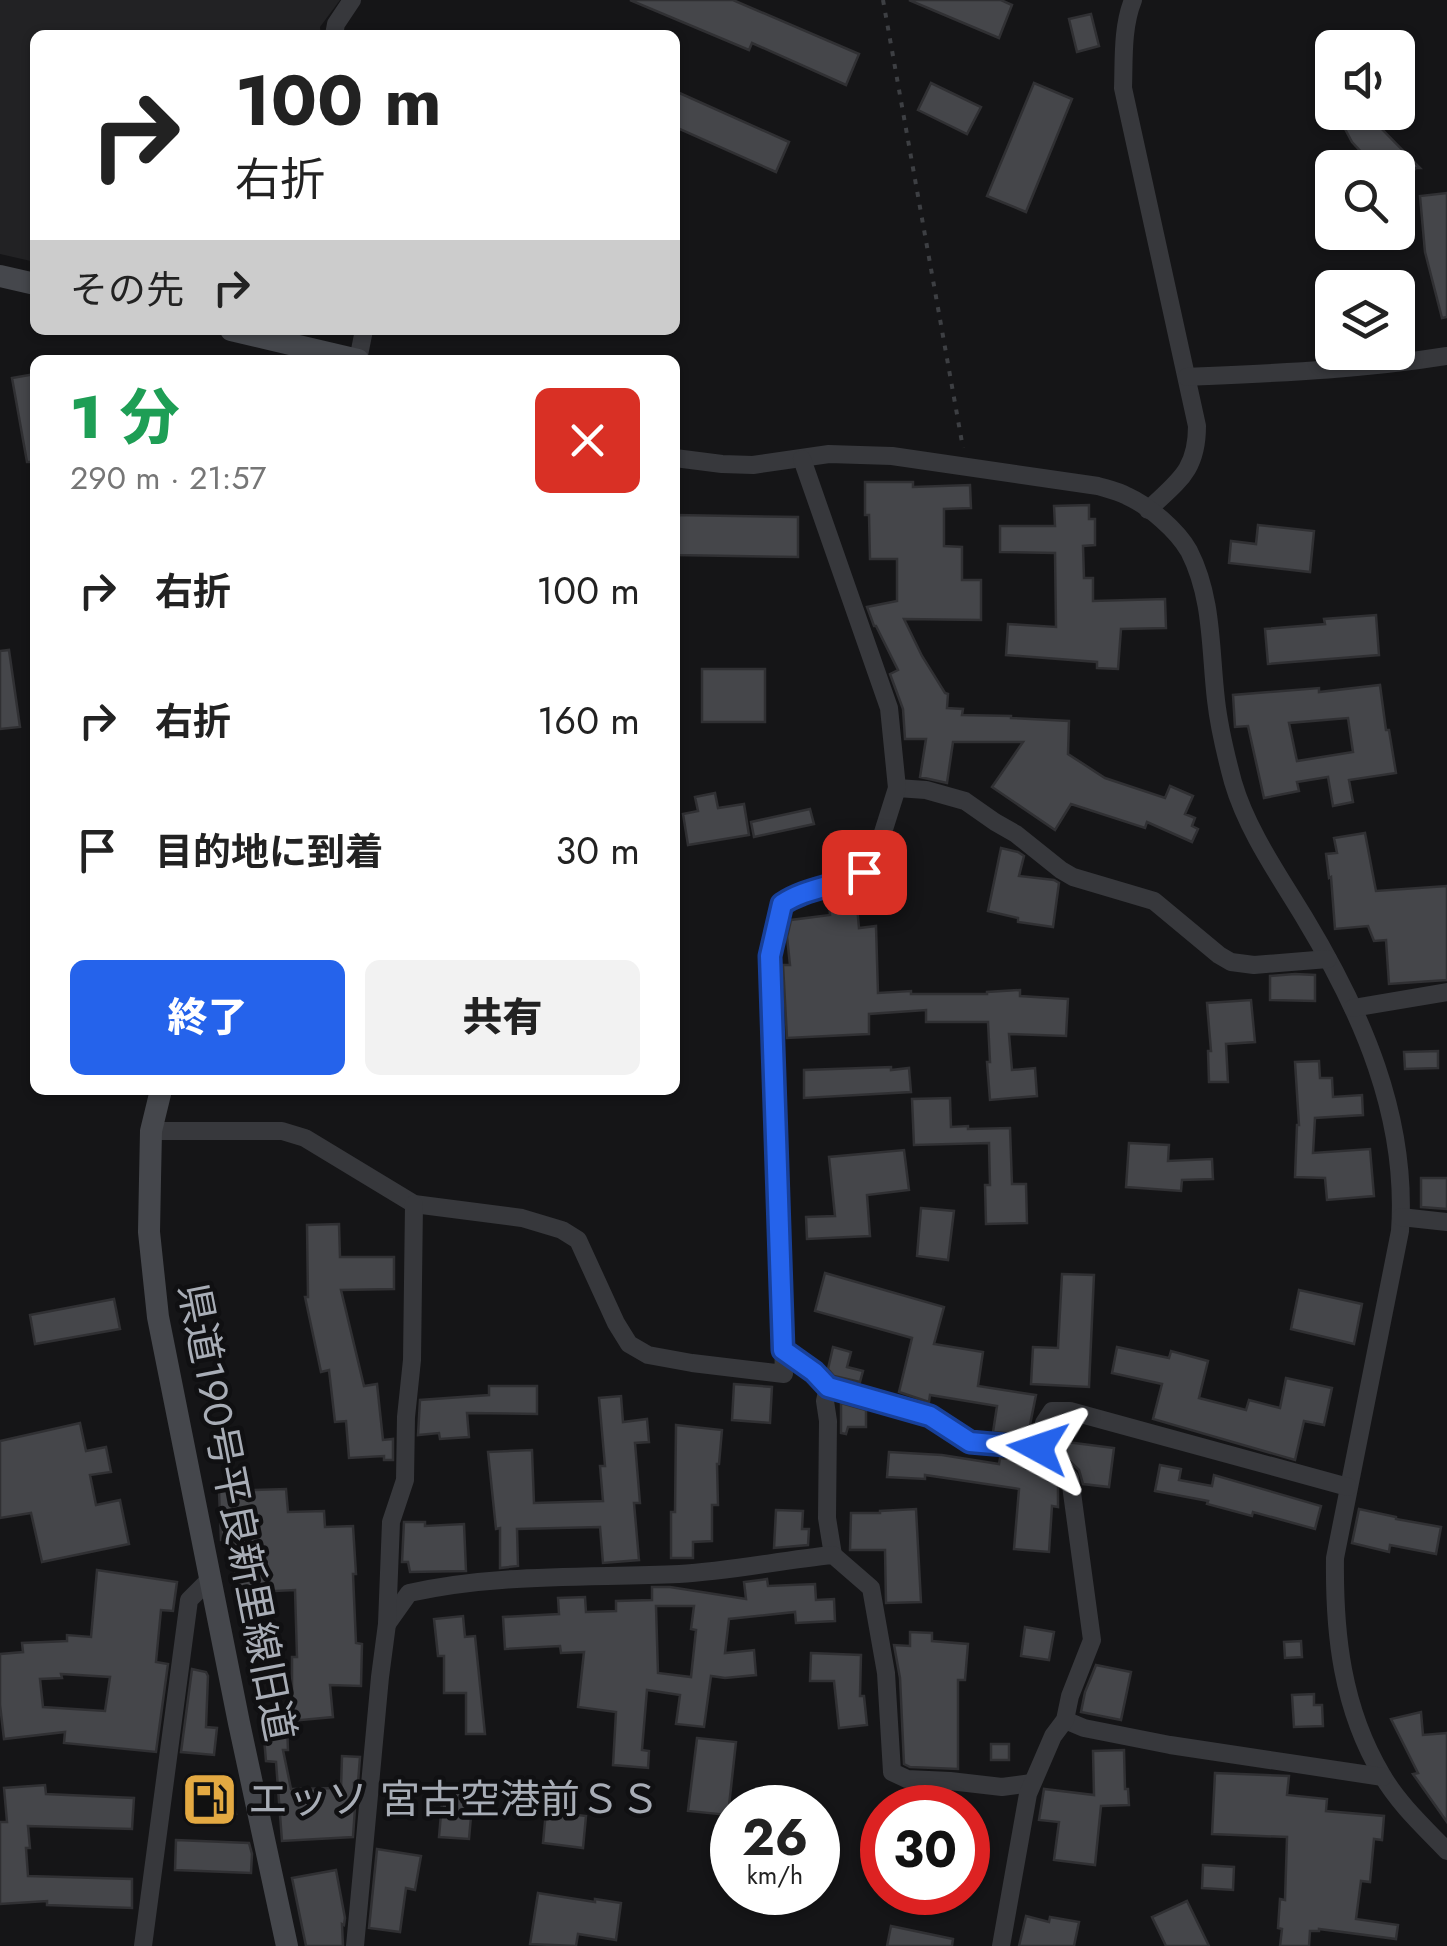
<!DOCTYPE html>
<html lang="ja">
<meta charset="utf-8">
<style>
:root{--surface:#fff;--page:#f2f2f2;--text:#222;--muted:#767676;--accent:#2563eb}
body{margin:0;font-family:Jost,"Noto Sans JP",sans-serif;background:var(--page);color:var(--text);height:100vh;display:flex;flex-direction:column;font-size:38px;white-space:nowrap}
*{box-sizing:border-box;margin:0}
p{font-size:32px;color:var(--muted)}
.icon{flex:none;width:55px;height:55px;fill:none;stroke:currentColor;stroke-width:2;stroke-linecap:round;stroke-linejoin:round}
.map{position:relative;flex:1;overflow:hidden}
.details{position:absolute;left:30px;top:355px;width:650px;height:740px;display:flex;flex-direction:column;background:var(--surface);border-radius:15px;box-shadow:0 2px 8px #0004}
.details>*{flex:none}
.banner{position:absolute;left:30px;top:30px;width:650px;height:305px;border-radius:15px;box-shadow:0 2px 8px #0004;background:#fff;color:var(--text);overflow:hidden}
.buttons{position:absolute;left:1315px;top:30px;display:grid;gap:20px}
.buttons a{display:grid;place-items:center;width:100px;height:100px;border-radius:15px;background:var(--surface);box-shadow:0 2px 8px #0004;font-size:50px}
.speed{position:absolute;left:710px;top:1785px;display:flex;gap:20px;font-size:50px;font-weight:700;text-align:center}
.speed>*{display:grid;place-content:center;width:130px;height:130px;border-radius:50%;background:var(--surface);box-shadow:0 2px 8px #0004;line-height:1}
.speed small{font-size:25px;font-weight:400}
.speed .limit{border:15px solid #d22;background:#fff;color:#111}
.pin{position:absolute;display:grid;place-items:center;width:85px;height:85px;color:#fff;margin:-42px;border-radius:20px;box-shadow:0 5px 15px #0006}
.me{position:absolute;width:110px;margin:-55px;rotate:275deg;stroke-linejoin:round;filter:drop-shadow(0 0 8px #0008)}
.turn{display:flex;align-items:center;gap:35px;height:210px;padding:0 40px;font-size:45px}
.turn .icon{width:130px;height:130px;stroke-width:2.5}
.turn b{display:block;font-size:70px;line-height:85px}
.then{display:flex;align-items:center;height:95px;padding:0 40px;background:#0003;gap:20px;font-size:38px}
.round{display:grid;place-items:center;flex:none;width:105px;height:105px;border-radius:15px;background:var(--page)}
.summary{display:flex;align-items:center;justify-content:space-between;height:170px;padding:0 40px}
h1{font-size:60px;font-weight:800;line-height:75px;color:#1e9e55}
.button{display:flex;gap:20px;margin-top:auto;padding:20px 40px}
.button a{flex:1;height:115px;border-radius:15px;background:var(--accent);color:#fff;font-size:40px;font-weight:800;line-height:115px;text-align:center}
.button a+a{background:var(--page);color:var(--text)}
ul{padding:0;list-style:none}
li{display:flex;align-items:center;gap:30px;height:130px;padding:0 40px}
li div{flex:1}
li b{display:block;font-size:38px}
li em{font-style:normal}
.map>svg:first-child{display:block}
</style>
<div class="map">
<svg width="1447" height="1946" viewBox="0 0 1447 1946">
<rect width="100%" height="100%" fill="#151517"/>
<!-- built -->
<polygon fill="#222224" points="0,0 340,0 320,27 321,35 35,35 35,262 0,254"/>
<!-- building -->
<g fill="#45464a" stroke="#303033" stroke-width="2.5" fill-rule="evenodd">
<polygon points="630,0 733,0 859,54 846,85 752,43 749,50"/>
<polygon points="909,0 1001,0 1012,5 999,38"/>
<polygon points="1091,14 1099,46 1077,52 1069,19"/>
<polygon points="931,83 981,107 967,134 918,110"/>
<polygon points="1034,83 1072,99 1026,212 987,196"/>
<polygon points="675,91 789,142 776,172 675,127"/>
<polygon points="1336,112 1374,112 1374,121 1420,168 1416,168 1398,186 1398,168 1376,168 1352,142"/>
<polygon points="1447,193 1447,317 1442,318 1425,252 1420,196"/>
<polygon points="35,374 35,462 27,462 12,378"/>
<polygon points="865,482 913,482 913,487 970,485 971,508 944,509 944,546 962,547 962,580 981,580 981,620 904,619 922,656 945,693 948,694 947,708 963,709 962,715 1011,716 1011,718 1069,721 1068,754 1105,778 1165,798 1170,786 1193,796 1185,814 1195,818 1192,826 1198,829 1192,842 1147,822 1145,828 1071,804 1055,830 992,787 1023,742 953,742 947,783 920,777 926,739 905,739 903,709 890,674 898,670 876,626 874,626 867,607 897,601 897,559 870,559 869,515 865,515"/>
<polygon points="1089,505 1089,519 1095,519 1095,545 1083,546 1084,578 1093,578 1093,601 1165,599 1166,628 1121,629 1118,669 1097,668 1097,662 1006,655 1008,624 1056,627 1055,553 1000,552 1000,526 1055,526 1054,506"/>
<polygon points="675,515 798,517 798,557 675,555"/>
<polygon points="1258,525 1314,531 1310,572 1229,563 1231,541 1256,544"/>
<polygon points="1376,615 1379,655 1268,664 1265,629 1325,624 1324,619"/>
<polygon points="9,650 20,727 0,729 0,651"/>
<rect x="702" y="669" width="63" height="53"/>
<path d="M1380 685 1386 730H1389L1396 773 1349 780 1353 802 1333 806 1328 777 1297 782 1299 791 1264 798 1248 726 1235 727 1233 695 1319 688V692ZM1348 718 1353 752 1297 761 1289 723Z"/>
<polygon points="715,793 718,808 744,804 749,835 688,845 683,814 698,811 695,797"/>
<polygon points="810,809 814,824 754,837 751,822"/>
<polygon points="1365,833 1376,891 1447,886 1447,980 1389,984 1386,940 1374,941 1368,926 1335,929 1331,877 1329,878 1326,854 1337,853 1334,838"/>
<polygon points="1001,848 1018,852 1024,856 1019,876 1054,880 1059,883 1053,927 1018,922 1018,918 988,911"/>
<polygon points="856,895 859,928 876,926 878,993 911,991 911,994 987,994 987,992 1020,990 1020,996 1068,999 1066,1036 1009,1034 1012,1070 1035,1068 1037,1096 990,1100 987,1062 990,1062 988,1022 926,1022 926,1010 869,1014 869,1034 787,1038 783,965 790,965 787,937 791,920 830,915 829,900"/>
<polygon points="1295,974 1315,975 1315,1001 1270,1000 1270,976"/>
<polygon points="1251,1000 1255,1042 1226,1044 1228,1082 1209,1082 1208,1051 1211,1051 1207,1003"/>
<polygon points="1438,1051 1438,1068 1405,1069 1404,1052"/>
<polygon points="1319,1061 1320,1078 1332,1078 1333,1097 1362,1095 1363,1115 1315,1118 1313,1153 1370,1149 1374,1196 1327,1200 1325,1178 1295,1177 1297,1125 1299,1125 1295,1062"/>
<polygon points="891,1067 891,1070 909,1068 911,1092 804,1098 804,1070"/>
<polygon points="950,1098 951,1127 968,1126 968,1129 1010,1128 1012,1184 1026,1184 1027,1223 986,1224 985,1185 990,1185 989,1143 914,1145 912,1099"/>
<polygon points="1129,1143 1169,1145 1168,1161 1212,1159 1213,1179 1182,1180 1181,1191 1126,1187"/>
<polygon points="904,1150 909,1190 867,1195 870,1236 807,1239 806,1217 835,1216 829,1157"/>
<polygon points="1421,1178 1447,1178 1447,1209 1421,1207"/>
<polygon points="921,1208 954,1211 948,1260 917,1256"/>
<polygon points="339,1224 340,1257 394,1257 394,1289 341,1290 364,1386 377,1384 383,1440 393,1439 393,1460 384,1460 384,1456 349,1458 346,1421 335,1422 329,1370 321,1372 305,1297 308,1297 307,1225"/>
<polygon points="825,1273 944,1307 934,1344 983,1352 978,1386 1036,1395 1028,1435 993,1432 997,1406 930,1395 929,1402 899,1392 912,1338 815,1311"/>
<polygon points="1062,1274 1094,1275 1089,1387 1031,1384 1033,1347 1058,1348"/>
<polygon points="1299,1290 1362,1304 1354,1344 1291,1329"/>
<polygon points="114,1299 120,1329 35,1344 30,1315"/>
<polygon points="833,1347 851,1352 847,1367 863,1371 860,1382 834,1376 828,1369"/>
<polygon points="1117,1347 1169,1358 1171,1351 1208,1361 1199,1398 1246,1410 1249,1400 1280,1408 1286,1378 1332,1388 1324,1425 1304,1421 1295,1460 1153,1419 1162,1384 1112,1373"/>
<polygon points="734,1384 772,1387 770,1423 732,1420"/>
<polygon points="489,1386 537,1386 537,1414 467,1413 469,1437 440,1439 439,1433 418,1435 420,1400 489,1395"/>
<polygon points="621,1396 623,1422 647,1419 649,1442 635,1443 640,1503 634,1503 639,1560 603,1563 600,1527 517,1529 518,1566 500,1568 500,1528 496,1529 488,1452 532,1450 534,1503 603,1501 600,1466 605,1466 599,1398"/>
<polygon points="841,1403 866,1410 866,1427 848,1427 846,1434 841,1433"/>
<polygon points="80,1423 86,1451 106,1447 111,1472 90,1475 96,1505 120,1500 129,1544 42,1562 31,1513 0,1518 0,1441"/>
<polygon points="676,1425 722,1430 719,1464 717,1464 718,1505 712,1505 712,1541 693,1542 693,1558 671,1558 671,1512 675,1512"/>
<polygon points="1059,1441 1114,1448 1109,1487 1083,1484 1079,1470 1058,1450"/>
<polygon points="889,1452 942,1455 999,1464 1000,1458 1033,1461 1058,1484 1058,1507 1052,1506 1049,1552 1014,1549 1019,1489 925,1475 925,1479 887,1477"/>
<polygon points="1160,1465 1181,1469 1179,1480 1212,1486 1214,1475 1321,1506 1315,1529 1253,1512 1252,1516 1207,1504 1208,1501 1155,1491"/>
<polygon points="286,1489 288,1512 324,1511 325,1527 353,1526 356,1574 353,1574 356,1643 362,1644 361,1686 330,1685 333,1717 291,1721 288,1692 292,1692 292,1657 297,1657 295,1590 236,1593 234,1540 221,1540 219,1491"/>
<polygon points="916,1509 921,1602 886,1603 885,1550 850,1550 851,1513 880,1513 880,1511"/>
<polygon points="1359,1509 1396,1517 1396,1519 1441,1527 1436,1554 1390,1545 1389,1552 1352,1543"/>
<polygon points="776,1510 803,1511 802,1529 809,1529 808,1545 774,1548"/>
<polygon points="404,1522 425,1522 425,1526 464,1524 466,1571 410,1572 408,1562 402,1562"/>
<path d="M97 1570 177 1582 173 1611 161 1610 156 1662 168 1664 156 1752 64 1743 65 1732 4 1739 0 1705V1654L23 1652 22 1643 67 1641V1635L91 1637ZM61 1674 110 1677 105 1711 43 1707 40 1679 62 1678Z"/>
<path d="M767 1579 768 1586 815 1584 816 1600 834 1599 835 1621 796 1623 795 1612 729 1619 725 1653 754 1650 756 1675 725 1678 711 1676 704 1727 676 1724 680 1695 647 1690 642 1750 649 1751 648 1768 613 1765 616 1712 578 1707 584 1652 561 1653 560 1646 505 1649 503 1617 559 1614 558 1598 585 1597 586 1612 616 1611V1601L652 1600V1587H670L746 1599 744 1582ZM656 1606H694L691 1629 696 1630 691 1677 658 1673Z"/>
<polygon points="463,1616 465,1637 475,1636 485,1734 466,1734 466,1693 444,1693 444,1656 438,1656 434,1619"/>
<polygon points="1025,1627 1054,1632 1049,1660 1021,1656"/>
<polygon points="910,1632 932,1633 932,1641 968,1644 965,1680 958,1680 958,1769 910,1767 904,1764 900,1678 894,1645 910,1646"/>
<polygon points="1301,1641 1302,1657 1285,1658 1284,1642"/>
<polygon points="811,1653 861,1655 860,1696 864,1696 867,1725 839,1728 834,1681 810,1681"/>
<polygon points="1096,1665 1131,1672 1121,1720 1081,1712 1085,1692"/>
<polygon points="192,1669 206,1672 208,1676 206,1727 217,1728 214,1755 181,1752"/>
<polygon points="1314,1694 1314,1705 1322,1705 1323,1726 1294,1727 1292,1695"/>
<polygon points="1421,1712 1423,1735 1447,1733 1447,1822 1413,1774 1418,1773 1391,1719"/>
<polygon points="287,1725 288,1750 283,1750 291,1789 341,1788 342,1756 360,1757 358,1783 354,1783 355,1808 353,1837 282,1841 276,1762 266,1761 263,1726"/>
<polygon points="697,1738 736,1742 728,1815 688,1811"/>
<rect x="991" y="1744" width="18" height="16"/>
<polygon points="1124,1750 1125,1789 1128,1789 1129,1805 1101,1806 1095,1865 1054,1860 1059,1822 1039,1820 1044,1789 1094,1795 1093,1751"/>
<polygon points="1215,1773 1289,1776 1287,1795 1327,1799 1326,1811 1384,1816 1382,1840 1374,1839 1370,1882 1361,1881 1356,1919 1398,1925 1396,1939 1319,1929 1319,1931 1310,1931 1309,1946 1280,1946 1282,1929 1278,1928 1280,1899 1285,1900 1287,1837 1212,1834"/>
<polygon points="228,1778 236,1814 195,1823 187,1787"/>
<polygon points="45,1785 46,1794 134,1798 132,1829 28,1826 30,1848 26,1848 28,1876 132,1879 132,1908 47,1905 47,1901 0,1904 0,1822 7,1822 4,1788"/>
<polygon points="443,1791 473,1794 469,1839 439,1837"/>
<polygon points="546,1811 586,1816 583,1848 543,1843"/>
<polygon points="176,1840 249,1843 252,1854 251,1873 175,1870"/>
<polygon points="377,1849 421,1856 415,1890 406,1888 400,1932 369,1928"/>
<polygon points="1203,1865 1234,1867 1233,1890 1202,1888"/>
<polygon points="336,1870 345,1918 344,1925 342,1924 343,1946 306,1946 292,1878"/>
<polygon points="538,1893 595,1902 595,1899 621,1903 616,1940 578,1934 576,1946 530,1944"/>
<polygon points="1187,1901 1209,1946 1166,1946 1152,1917"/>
<polygon points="1026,1916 1049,1922 1050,1917 1079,1922 1074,1946 1019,1946"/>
<polygon points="891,1926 953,1939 952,1946 887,1946"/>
</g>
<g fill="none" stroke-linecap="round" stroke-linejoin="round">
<!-- path -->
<polyline stroke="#3d3f43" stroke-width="4" stroke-dasharray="5 8" stroke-linecap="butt" points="883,0 963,448"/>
<!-- street -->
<g stroke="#37383c" stroke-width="18">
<path d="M1133 0C1122 27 1124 60 1123 88L1197 426C1197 471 1178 481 1148 510"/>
<polyline points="334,35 336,24 352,0"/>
<polyline points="360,360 358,360 364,330"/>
<path d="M1187 377C1274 373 1361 370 1447 356"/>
<path d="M675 458 722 464 753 465 829 454 892 456 1098 486C1108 489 1118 491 1127 496 1149 506 1177 530 1189 551 1213 598 1210 649 1216 700 1219 727 1226 756 1233 782 1247 830 1278 874 1304 917 1362 1013 1408 1117 1400 1231L1335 1558C1334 1634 1342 1708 1382 1775 1398 1803 1424 1827 1447 1851"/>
<polyline points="897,788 926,790 965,801 995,822 1016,834 1061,870 1073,877 1154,901 1219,955 1231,962 1254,965 1328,959"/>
<polyline points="1353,1008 1447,992"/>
<polyline points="151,1131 282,1131 305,1138 414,1204 522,1218 562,1230 578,1240 616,1323 629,1344 648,1355 692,1363 784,1374 770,957 782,904 793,896 847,882 864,871 879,845 897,788 889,708 802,459"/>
<polyline points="1401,1217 1447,1222"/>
<polyline points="783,1350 814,1373 828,1387 906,1407 930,1416 970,1443 1038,1448"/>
<polyline points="828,1387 825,1401 828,1421 827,1518 833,1555"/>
<path d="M387 1624 409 1593C497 1573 590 1578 679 1574 731 1571 782 1560 833 1555L871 1588 886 1673 892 1772 907 1779 950 1781 1002 1787 1032 1783"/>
<polyline points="1065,1720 1084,1728 1170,1745 1383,1777"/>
<polyline points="143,1946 189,1600 210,1579"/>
<polyline points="355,1946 380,1677 387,1624 391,1522 405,1480 406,1417 412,1360 414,1204"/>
<polyline points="1001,1946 1028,1794 1053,1736 1065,1720 1070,1696 1092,1640 1070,1478 1038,1448 1044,1423 1052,1411 1070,1411 1348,1487"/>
</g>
<!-- secondary -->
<g stroke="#45474c" stroke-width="22">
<polyline points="0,276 35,284"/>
<polyline points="231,330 358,360"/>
<polyline points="161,1090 151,1131 150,1179 149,1232 158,1317 239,1723 287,1946"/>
</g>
</g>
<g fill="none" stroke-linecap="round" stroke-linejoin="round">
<defs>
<path id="route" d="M864 872C838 887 807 887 782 904L770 956 783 1350 814 1372 828 1387 930 1416 970 1442 1038 1448"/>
</defs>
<!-- route casing -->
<use href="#route" stroke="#184099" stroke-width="25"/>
<!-- route -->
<use href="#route" stroke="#2563eb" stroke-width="18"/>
</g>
<!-- icons -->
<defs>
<symbol id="fuel-square" viewBox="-11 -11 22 22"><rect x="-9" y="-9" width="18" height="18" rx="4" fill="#e3a942" stroke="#101012"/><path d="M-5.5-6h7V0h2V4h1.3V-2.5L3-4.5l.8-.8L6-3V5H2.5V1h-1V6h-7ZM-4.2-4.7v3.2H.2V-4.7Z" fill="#111"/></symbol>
</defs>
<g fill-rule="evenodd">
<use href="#fuel-square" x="178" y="1768" width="63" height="63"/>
</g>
<g text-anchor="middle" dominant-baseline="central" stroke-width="9" stroke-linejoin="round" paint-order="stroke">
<!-- street labels -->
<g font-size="40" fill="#a8adb6" stroke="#101012">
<text transform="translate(237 1512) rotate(79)">県道190号平良新里線旧道</text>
</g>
<!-- poi labels -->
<g font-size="40" fill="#a8adb6" stroke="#101012" text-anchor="start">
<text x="248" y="1799">エッソ 宮古空港前ＳＳ</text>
</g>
</g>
</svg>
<div class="buttons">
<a><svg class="icon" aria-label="sound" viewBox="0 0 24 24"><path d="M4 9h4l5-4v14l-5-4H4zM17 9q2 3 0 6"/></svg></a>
<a><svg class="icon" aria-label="search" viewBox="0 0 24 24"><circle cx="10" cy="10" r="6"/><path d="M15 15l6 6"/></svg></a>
<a><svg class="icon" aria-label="layers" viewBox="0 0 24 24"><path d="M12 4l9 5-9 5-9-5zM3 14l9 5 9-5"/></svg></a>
</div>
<div class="speed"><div>26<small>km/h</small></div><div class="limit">30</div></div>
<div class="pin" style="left:864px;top:872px;background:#d93025"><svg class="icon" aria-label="arrive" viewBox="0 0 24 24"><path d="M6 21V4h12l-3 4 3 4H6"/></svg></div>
<svg class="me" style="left:1038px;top:1448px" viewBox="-20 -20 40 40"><path d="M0-17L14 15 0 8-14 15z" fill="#2563eb" stroke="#fff" stroke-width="4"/></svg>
<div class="banner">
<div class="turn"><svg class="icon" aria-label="right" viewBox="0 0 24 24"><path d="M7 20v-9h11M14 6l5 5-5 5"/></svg><div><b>100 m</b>右折</div></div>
<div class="then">その先<svg class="icon" aria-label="right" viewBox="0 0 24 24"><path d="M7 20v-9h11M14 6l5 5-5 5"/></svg></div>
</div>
<section class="details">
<div class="summary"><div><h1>1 分</h1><p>290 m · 21:57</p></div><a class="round" style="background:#d93025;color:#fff"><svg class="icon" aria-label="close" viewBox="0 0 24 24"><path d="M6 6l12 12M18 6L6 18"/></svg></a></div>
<ul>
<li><svg class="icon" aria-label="right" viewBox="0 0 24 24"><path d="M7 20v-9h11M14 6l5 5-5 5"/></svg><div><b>右折</b></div><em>100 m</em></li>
<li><svg class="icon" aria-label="right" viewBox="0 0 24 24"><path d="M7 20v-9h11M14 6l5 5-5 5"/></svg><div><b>右折</b></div><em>160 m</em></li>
<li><svg class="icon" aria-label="arrive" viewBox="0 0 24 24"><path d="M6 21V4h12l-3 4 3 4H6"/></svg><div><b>目的地に到着</b></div><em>30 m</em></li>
</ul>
<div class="button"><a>終了</a><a>共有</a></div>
</section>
</div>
